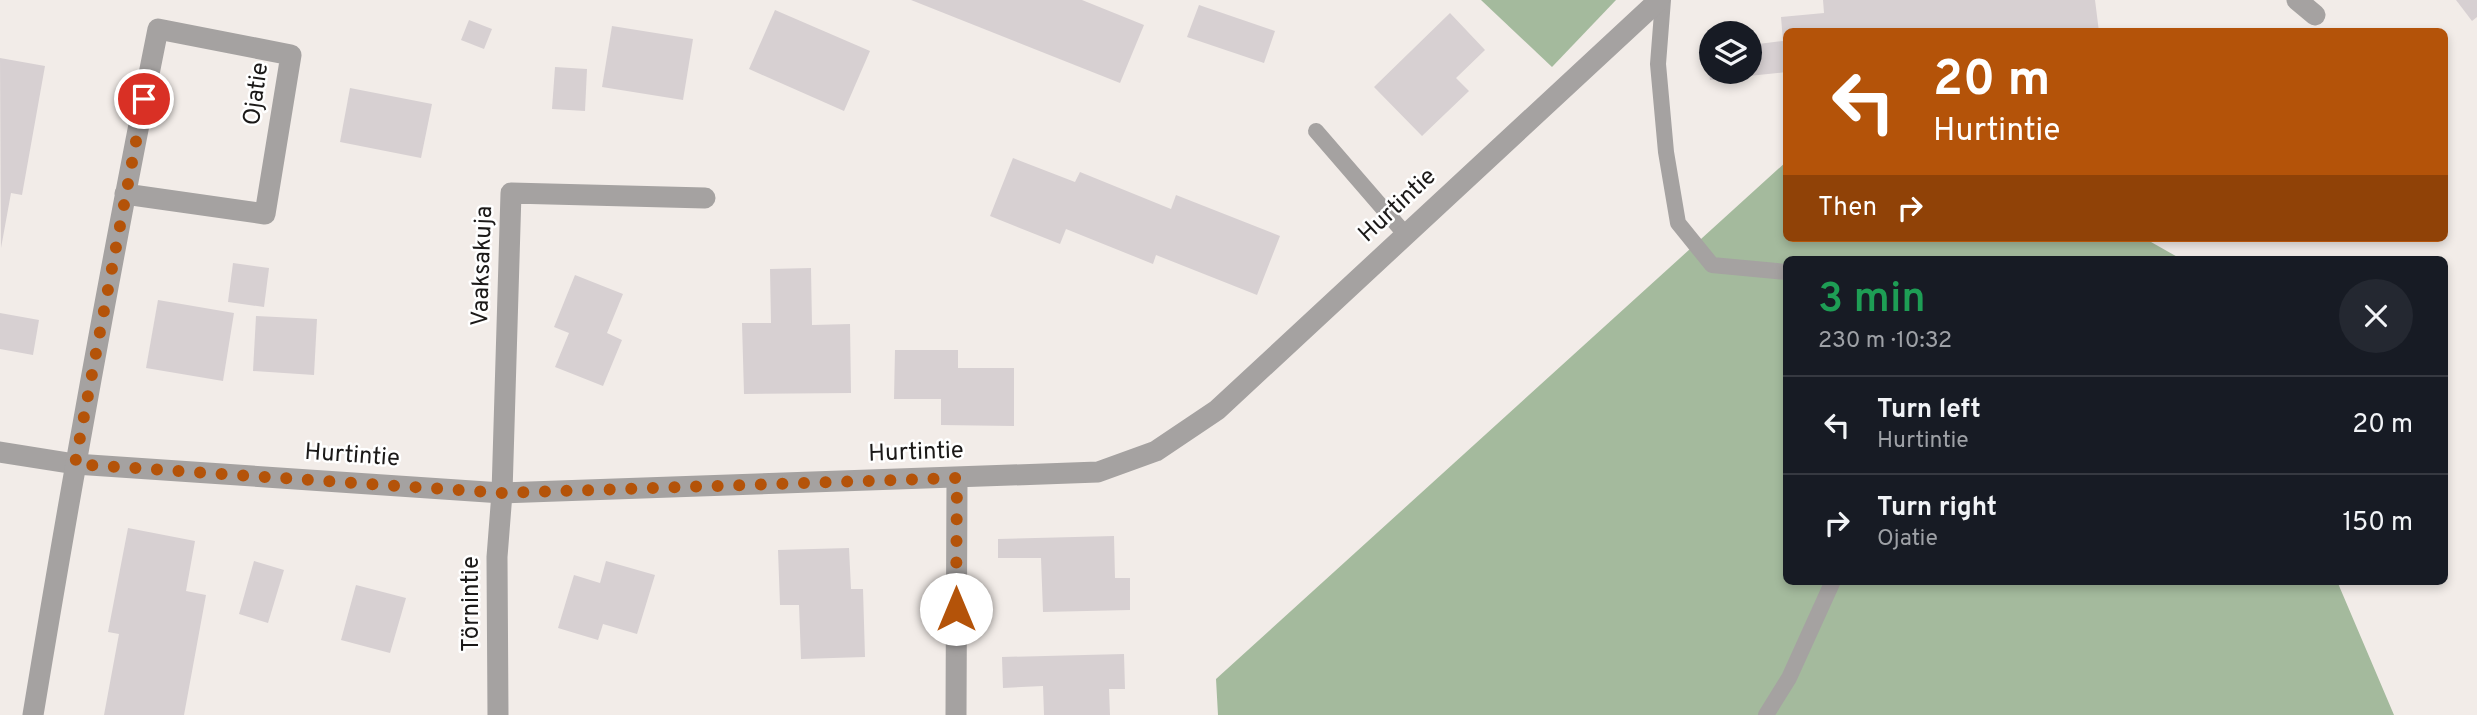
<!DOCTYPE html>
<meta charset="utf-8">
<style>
:root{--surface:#171b24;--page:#242831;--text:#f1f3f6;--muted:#9ea1a6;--line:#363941}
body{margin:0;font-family:Overpass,sans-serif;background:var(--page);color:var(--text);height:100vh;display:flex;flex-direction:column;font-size:26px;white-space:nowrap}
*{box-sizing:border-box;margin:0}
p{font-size:23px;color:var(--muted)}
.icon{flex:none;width:38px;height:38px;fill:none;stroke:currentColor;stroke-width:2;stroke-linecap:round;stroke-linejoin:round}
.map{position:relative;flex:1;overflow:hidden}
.drawer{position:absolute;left:1783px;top:256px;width:665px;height:329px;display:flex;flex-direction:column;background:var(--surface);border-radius:10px;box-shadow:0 4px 10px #0003}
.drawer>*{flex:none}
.banner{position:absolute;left:1783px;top:28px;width:665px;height:214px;border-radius:10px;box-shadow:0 4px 10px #0003;background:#b45309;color:#fff;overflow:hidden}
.controls{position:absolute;left:1699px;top:21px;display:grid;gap:14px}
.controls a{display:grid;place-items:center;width:63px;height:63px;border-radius:50%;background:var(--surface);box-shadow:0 4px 10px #0003;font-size:35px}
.pin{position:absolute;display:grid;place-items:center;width:60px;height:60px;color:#fff;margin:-30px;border:4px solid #fff;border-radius:50%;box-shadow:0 2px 7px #0007}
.me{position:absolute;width:77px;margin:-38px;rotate:0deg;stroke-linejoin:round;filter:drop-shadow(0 0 5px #0008)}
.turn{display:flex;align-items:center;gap:24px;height:147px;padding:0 35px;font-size:32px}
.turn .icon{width:91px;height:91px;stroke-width:2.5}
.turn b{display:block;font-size:49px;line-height:60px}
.then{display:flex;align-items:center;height:66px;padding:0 35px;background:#0003;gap:14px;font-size:26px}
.round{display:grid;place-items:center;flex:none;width:74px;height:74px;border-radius:37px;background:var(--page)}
.headline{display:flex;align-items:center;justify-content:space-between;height:119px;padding:0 35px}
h1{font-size:42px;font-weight:600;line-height:52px;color:#1e9e55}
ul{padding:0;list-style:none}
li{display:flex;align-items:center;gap:21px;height:98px;padding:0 35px;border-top:2px solid var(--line)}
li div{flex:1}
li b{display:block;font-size:26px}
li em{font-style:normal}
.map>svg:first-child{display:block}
</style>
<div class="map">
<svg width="2477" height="715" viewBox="0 0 2477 715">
<rect width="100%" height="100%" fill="#f2ece8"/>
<!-- forest -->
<g fill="#a4ba9d">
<polygon points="1481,0 1616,0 1552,67"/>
<polygon points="1787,161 1787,238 2144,238 2181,259 1787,259 1787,581 2337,581 2394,715 1218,715 1216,679"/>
</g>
<!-- building -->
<g fill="#d7d0d2">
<polygon points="911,0 1082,0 1144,25 1120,83"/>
<polygon points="1823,0 2095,0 2099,32 1787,32 1787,72 1710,80 1706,49 1712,49 1712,72 1750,72 1750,45 1783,41 1781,17 1824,13"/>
<polygon points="2456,0 2477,0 2477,17 2472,21"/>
<polygon points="1199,5 1275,31 1264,63 1187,37"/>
<polygon points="775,10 870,51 844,111 749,69"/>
<polygon points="1450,13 1485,50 1456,78 1469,91 1422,136 1374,87"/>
<polygon points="469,20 492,29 484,49 461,40"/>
<polygon points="612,26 693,39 683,100 602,87"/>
<polygon points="0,58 45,66 22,195 11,193 1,248"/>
<polygon points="555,67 587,69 585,111 552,109"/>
<polygon points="350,88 432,104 421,158 340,142"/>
<polygon points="1013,158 1075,182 1080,172 1171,209 1176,195 1280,236 1257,295 1156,255 1153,264 1066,229 1060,244 990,216"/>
<polygon points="233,263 269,268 264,307 228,302"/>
<polygon points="811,268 812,325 850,324 851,393 744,394 742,323 771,323 770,269"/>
<polygon points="575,275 623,294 607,333 622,340 603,386 555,367 569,333 554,327"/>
<polygon points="158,300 234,313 223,381 146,368"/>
<polygon points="0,313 39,320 33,355 0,349"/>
<polygon points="256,316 317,319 314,375 253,371"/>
<polygon points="895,350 958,350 958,368 1014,368 1014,426 941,425 941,399 894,399"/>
<polygon points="128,528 195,541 186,591 206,595 184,715 104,715 119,634 108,632"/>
<polygon points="1114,536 1115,578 1130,578 1130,610 1043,612 1041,558 998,558 998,539"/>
<polygon points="849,548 851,589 863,589 865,657 801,659 799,605 780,605 778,550"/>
<polygon points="254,561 284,570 268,623 239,614"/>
<polygon points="606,561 655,575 637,634 603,624 598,640 558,628 574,575 600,583"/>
<polygon points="356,585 406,598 390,653 341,640"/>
<polygon points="1124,654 1125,689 1109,689 1110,715 1044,715 1043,686 1003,688 1002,657"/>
</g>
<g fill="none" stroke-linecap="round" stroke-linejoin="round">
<!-- lane -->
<g stroke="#a5a2a1" stroke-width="16">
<polyline points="1663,0 1658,64 1666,152 1678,223 1712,265 1787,272"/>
<polyline points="1316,131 1406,235"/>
<polyline points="1766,715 1789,678 1833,581"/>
</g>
<!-- street -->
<g stroke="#a5a2a1" stroke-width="21">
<polyline points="2297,0 2315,15"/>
<polyline points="0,452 75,464 502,493 1098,472 1156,451 1217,410 1659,0"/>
<path d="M33 715C71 485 112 257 158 29L291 55 265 214 125 194"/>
<polyline points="498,715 497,557 502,493 511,193 705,198"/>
<polyline points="956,715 957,478"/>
</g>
</g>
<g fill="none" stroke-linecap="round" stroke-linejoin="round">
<!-- route -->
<polyline stroke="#b45309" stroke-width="12" stroke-dasharray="0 21.6" points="144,99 75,464 502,493 957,478 956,609"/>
</g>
<g text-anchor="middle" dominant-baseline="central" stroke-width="5" stroke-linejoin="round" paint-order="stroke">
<!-- street labels -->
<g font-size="24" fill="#1b1918" stroke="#fff">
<text transform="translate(257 94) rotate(-82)">Ojatie</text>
<text transform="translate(1398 206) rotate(-43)">Hurtintie</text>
<text transform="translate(483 266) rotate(-88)">Vaaksakuja</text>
<text transform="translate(916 453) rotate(-2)">Hurtintie</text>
<text transform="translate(352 456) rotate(4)">Hurtintie</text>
<text transform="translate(472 604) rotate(-90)">Törnintie</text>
</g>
</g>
</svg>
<div class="controls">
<a><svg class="icon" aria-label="layers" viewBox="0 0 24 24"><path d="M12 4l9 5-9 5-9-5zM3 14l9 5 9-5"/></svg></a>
</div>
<div class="pin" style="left:144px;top:99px;background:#d93025"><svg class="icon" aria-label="arrive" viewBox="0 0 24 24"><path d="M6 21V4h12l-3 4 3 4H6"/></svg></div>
<svg class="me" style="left:956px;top:609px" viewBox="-20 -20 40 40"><circle r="19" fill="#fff"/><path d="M0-13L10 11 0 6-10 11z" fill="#b45309"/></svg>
<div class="banner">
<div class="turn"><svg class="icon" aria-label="left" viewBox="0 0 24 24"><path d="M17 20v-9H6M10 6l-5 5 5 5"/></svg><div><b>20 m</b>Hurtintie</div></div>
<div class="then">Then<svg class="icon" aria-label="right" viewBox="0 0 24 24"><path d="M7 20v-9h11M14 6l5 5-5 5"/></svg></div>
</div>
<section class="drawer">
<div class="headline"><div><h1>3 min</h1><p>230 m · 10:32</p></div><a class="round"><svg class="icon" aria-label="close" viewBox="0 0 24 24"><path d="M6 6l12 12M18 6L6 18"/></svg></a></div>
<ul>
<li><svg class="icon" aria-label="left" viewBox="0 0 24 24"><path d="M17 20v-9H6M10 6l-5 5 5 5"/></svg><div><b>Turn left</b><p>Hurtintie</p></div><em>20 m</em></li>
<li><svg class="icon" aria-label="right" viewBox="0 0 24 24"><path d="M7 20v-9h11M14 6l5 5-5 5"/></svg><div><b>Turn right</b><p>Ojatie</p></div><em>150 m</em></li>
</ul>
</section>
</div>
